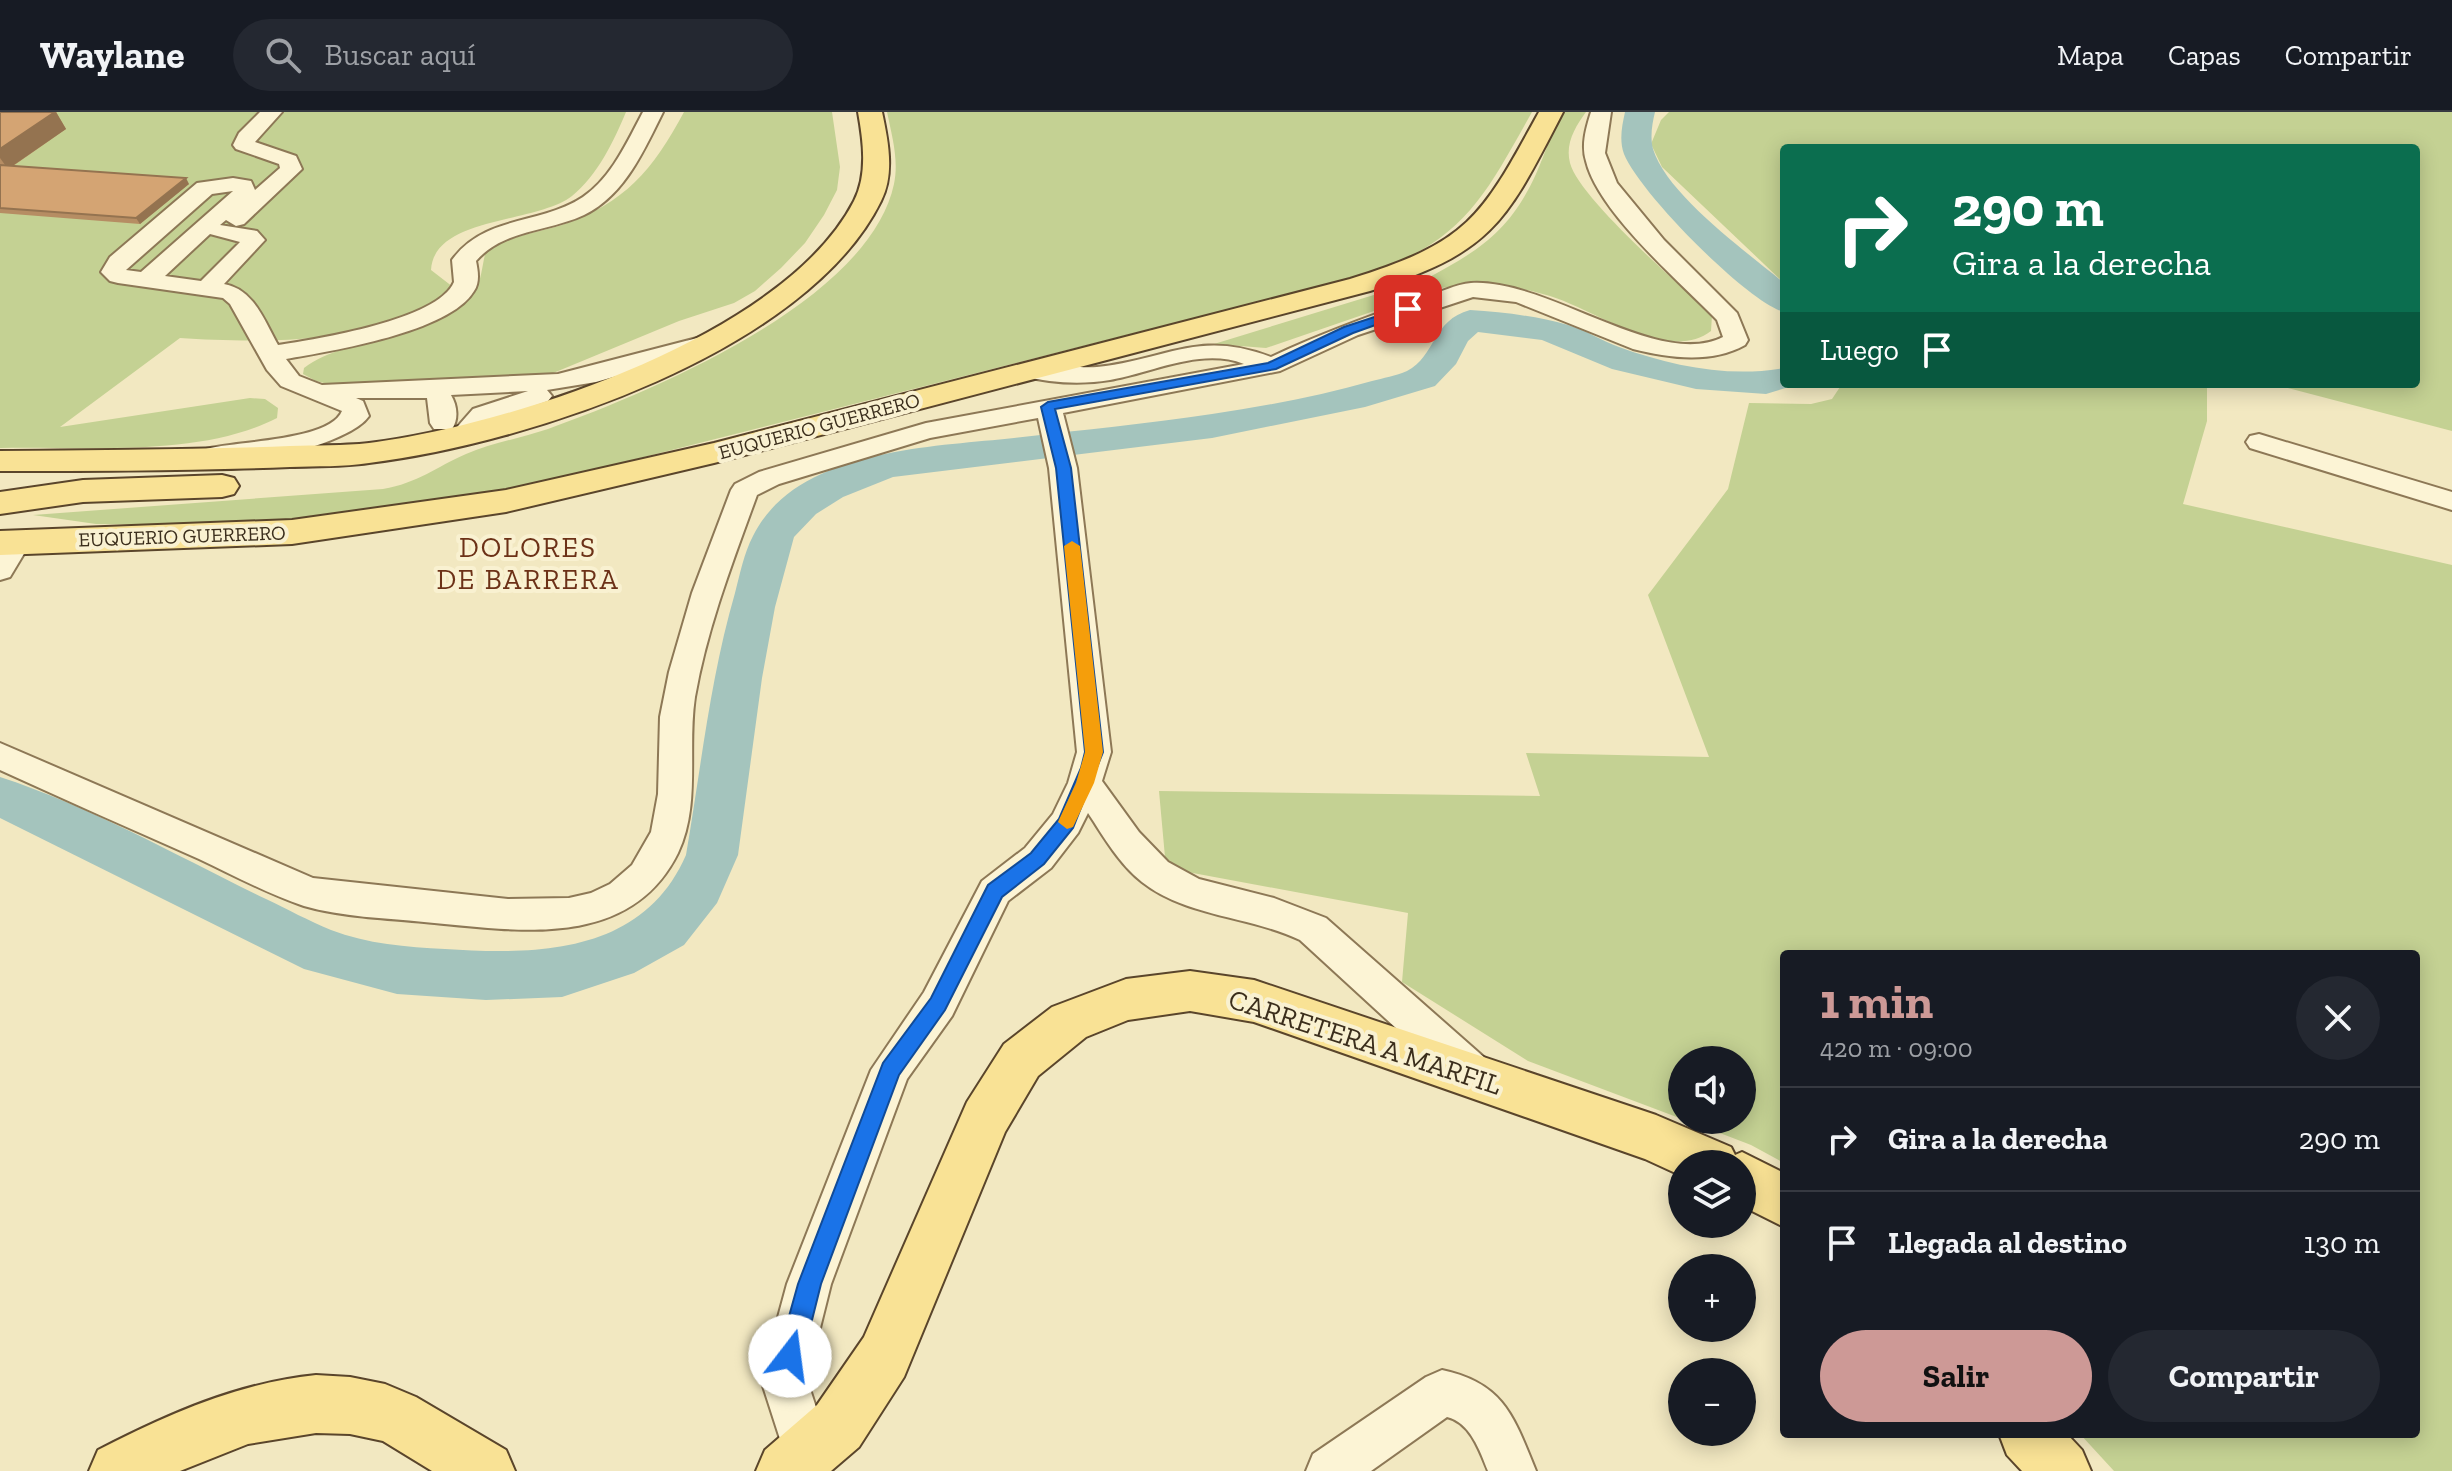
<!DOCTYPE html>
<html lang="es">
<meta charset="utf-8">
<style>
:root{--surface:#171b24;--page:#242831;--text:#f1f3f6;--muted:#9ea1a6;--line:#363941;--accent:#cd9996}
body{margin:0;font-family:"Zilla Slab",serif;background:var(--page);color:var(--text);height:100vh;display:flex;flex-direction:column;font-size:30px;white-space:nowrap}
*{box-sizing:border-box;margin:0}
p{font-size:26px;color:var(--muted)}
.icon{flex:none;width:44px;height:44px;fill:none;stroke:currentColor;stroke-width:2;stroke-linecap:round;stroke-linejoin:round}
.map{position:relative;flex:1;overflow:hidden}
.side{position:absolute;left:1780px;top:838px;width:640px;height:488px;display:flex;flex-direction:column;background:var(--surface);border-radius:8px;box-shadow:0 4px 20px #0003}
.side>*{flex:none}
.top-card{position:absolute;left:1780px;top:32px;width:640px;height:244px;border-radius:8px;box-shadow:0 4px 20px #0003;background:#0b6e4f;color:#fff;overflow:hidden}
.tools{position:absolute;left:1668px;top:934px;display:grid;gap:16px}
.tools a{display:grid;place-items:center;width:88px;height:88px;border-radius:50%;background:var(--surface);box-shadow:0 4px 20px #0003;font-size:40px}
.pin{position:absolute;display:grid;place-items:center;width:68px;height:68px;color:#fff;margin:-34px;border-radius:16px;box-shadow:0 4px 12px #0006}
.me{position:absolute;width:88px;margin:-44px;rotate:15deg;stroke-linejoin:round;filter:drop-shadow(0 0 6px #0008)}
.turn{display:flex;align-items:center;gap:28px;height:168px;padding:0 40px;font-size:36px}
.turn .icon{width:104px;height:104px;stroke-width:2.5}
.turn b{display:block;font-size:56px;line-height:68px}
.then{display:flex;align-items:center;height:76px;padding:0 40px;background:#0003;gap:16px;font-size:30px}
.round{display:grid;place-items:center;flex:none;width:84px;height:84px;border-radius:42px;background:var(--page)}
.head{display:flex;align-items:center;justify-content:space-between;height:136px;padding:0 40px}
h1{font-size:48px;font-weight:700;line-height:60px;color:var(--accent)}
.primary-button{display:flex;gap:16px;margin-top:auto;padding:16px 40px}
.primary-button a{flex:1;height:92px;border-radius:48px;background:var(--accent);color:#111;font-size:32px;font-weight:700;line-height:92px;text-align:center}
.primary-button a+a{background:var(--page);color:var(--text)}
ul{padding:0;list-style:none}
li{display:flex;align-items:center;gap:24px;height:104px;padding:0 40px;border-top:2px solid var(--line)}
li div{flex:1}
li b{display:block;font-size:30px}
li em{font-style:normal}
header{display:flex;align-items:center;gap:48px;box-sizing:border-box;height:112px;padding:0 40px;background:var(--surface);border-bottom:2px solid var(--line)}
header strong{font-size:38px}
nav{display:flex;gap:44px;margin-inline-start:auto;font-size:28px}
.search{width:560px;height:72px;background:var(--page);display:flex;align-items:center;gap:20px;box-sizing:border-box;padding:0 28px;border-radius:44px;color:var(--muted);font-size:30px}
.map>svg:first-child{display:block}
</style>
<header>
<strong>Waylane</strong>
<div class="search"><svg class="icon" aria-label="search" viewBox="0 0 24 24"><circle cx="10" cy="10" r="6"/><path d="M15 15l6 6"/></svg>Buscar aquí</div>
<nav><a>Mapa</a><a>Capas</a><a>Compartir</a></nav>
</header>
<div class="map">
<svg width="2452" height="1359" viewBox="0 0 2452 1359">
<rect width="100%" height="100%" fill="#f2e8c1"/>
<!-- green -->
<g fill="#c4d193">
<path d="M0 0H626C614 29 597 64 572 84 536 112 434 104 431 158L453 175C394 235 258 231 180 226L60 315 250 286 265 287 278 296 277 306C200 346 85 334 0 336Z"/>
<path d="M684 0H832L840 55 837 78 824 103 805 131 781 156 755 179 734 191 679 209 546 264 336 274 316 269 303 262 304 256C353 220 432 233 474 180 482 170 482 151 486 139 509 124 536 121 562 113 625 91 653 58 684 0Z"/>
<path d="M887 0H1532C1485 83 1466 126 1372 161L533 373 282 408 178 413 96 412 33 403 383 377C418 371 436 355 466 342 492 331 521 326 548 317 650 280 869 190 894 72 899 48 892 24 887 0Z"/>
<path d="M1564 0H1586C1575 15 1565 32 1570 51 1579 86 1681 174 1712 203L1711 219C1669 252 1593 197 1550 184 1515 173 1476 170 1441 176L1266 236 1214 232 1426 167C1480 138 1510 119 1536 62 1545 42 1552 18 1564 0Z"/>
<polygon points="1669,0 2452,0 2452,319 2273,272 2416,272 2416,36 1784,36 1784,171 1662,55 1651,32 1661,8"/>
<polygon points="1842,272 2207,272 2207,309 2183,392 2452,453 2452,1359 2114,1359 2080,1322 2416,1322 2416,842 1784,842 1784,1051 1751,1033 1686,1008 1742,1008 1742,948 1682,948 1682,1007 1528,949 1402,870 1408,801 1166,756 1159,679 1540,684 1526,641 1709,645 1648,483 1728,377 1749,291 1811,292 1832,287"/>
</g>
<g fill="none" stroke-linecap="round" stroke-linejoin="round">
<!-- river -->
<g fill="#a4c4bd" fill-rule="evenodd">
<path d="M1625 0H1655C1652 12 1650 25 1653 37 1667 83 1747 140 1784 171V200C1747 190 1639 80 1624 42 1619 28 1622 14 1625 0Z"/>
<path d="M1470 198C1503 200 1536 204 1568 213 1586 218 1602 229 1619 235 1671 254 1730 266 1784 256V272H1799L1766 282 1696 277 1612 257 1542 228 1478 220 1468 229 1456 252 1435 274 1365 295 1212 326 893 365 843 385 816 402 794 425 775 495 762 566 738 743 717 791 684 833 634 861 562 885 486 888 397 882 304 857 0 706V665C92 695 179 745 266 787 287 797 309 809 331 818 367 832 407 835 445 837 538 843 643 842 686 743 701 656 710 567 735 481 740 462 744 441 753 424 796 337 931 335 1014 326 1080 318 1146 312 1212 302 1265 294 1320 284 1372 269 1383 266 1396 264 1407 259 1436 244 1432 208 1470 198Z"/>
</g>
<defs>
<g id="minor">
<path d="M260 0H282L255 30 296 44 302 57 244 112 236 114 226 108 220 113 257 119 265 128 224 172C254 177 265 210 278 233 317 227 438 208 454 170L452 148C484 103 541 113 583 85 612 65 627 30 643 0H663C644 38 625 83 584 103 548 120 504 117 476 149 478 159 480 170 474 179 450 220 332 239 286 247L299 264 322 273 558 262 701 225 710 227 713 232 710 237 596 270 547 278 552 284 548 289 491 309 473 328H455L451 322 473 297 528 279 451 283C457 293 459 307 452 317H434L430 311 427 286H356L363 289 369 304C349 333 240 357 206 349L202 343 206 337C236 329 330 329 342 299L281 274 267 258 230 192 223 186 118 171 110 169 101 160 110 145 197 71 233 66 251 69 255 78 280 56 279 52 236 37 233 33 239 21ZM233 79 141 160 126 158 212 82ZM210 122 240 130 201 169 165 164Z"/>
<path d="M1591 0H1611L1605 41 1617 71 1664 128 1737 201 1748 228 1745 233C1711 252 1669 246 1633 237L1516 190 1473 185 1358 223 1280 259 1063 301 1077 356 1111 640 1102 669 1139 720 1168 750 1199 767 1274 786 1326 806 1486 947 1492 960 1486 973 1472 978 1458 973 1300 828C1250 804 1186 805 1142 770 1119 752 1104 725 1088 701L1078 721 1051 756 1008 789 952 904 907 967 831 1172 807 1268 831 1341 821 1359 790 1358 761 1268 787 1172 871 958 924 880 982 769 1025 736 1053 702 1068 671 1077 640 1049 356 1038 306 930 326 779 372 757 383C733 449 707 516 695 585 687 637 701 692 678 741 629 840 514 818 424 810 385 806 342 805 304 794 268 782 233 763 199 747 133 718 66 688 0 658V631L313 766 508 787 569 786 591 781 610 772 632 753 651 720 658 682 660 605 669 560 692 481 731 378 735 372 759 360 926 311 1244 252C1201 235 1152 261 1110 268 1081 273 1051 271 1023 264L1019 259 1023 254C1046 248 1073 257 1097 255 1166 248 1198 217 1271 245 1322 221 1372 203 1425 185 1439 181 1456 172 1471 171 1547 166 1658 258 1723 225L1717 208C1680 170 1598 100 1586 49 1581 33 1586 16 1591 0Z"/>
<polygon points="2259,322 2452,380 2452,398 2250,336 2246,330 2250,324"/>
<polygon points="17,420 27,423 31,430 10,465 0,468 0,434 7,423"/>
<path d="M1442 1258C1504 1271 1514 1305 1536 1359H1488C1480 1339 1470 1310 1447 1305L1371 1359H1306L1313 1342 1426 1265Z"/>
</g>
<g id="major">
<path d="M858 0H882C888 28 895 62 881 89 807 240 526 332 369 351 343 355 317 354 290 355 194 359 97 359 0 359V339C97 338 194 338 290 334 317 333 343 334 369 331 511 313 785 224 854 89 868 62 863 28 858 0Z"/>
<path d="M1539 0H1563C1506 110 1494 140 1370 179L714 351 506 400 292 432 0 443V419L292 408 506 378 714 331 1350 167C1469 130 1481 106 1539 0Z"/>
<polygon points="222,363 234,366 239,374 234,382 222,385 83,390 0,402 0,380 83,368"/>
<polygon points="1190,859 1254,868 1656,1003 1731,1035 1735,1043 1742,1040 1784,1061 1784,1115 1742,1094 1742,1052 1682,1052 1682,1064 1645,1047 1254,910 1190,899 1128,908 1086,925 1038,964 1005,1020 904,1265 859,1335 831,1359 756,1359 765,1338 817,1293 864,1225 967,990 1004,932 1052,895 1126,867"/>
<path d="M316 1263 350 1265 385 1272 416 1285 506 1338 515 1359H432L383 1329 350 1322 316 1321 248 1332 180 1359H89L98 1338C168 1302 237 1271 316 1263Z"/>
<polygon points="1999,1322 2067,1322 2082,1338 2091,1359 2022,1359 2007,1343"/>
</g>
</defs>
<!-- minor casing -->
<use href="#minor" stroke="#8d7856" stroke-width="4"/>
<!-- major casing -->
<use href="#major" stroke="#5a452b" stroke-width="4"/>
<!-- minor -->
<use href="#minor" fill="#fcf4d5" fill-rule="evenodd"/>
<!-- major -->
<use href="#major" fill="#f9e295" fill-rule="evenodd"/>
</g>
<!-- wall -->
<polygon fill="#b68d63" points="0,0 56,0 66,17 13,54 189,72 140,112 0,101"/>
<!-- shaded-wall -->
<g fill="#947350">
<polygon points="56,0 66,17 8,57 0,46 0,37"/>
<polygon points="186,66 189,72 140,112 136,106"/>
</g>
<!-- building -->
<g fill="#d4a473" stroke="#947350" stroke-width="2">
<polygon points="0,0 55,0 0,37"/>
<polygon points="0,53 186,66 136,106 0,96"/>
</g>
<!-- route -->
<polygon fill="#1a73e8" stroke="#114b97" stroke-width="2" points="1408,194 1414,197 1412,200 1353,221 1276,257 1055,297 1071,356 1103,640 1073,716 1044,752 1002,785 945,898 899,963 821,1172 803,1244 799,1252 790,1256 782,1252 778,1244 798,1172 883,951 931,886 988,773 1031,741 1059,707 1081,656 1085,640 1056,356 1041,295 1048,290 1268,251 1344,215"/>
<!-- slow -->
<polygon fill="#f59e0b" points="1072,429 1080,434 1103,640 1094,671 1073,715 1067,717 1058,710 1076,671 1085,640 1064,434"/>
<g text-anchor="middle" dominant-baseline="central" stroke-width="8" stroke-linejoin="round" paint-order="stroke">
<!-- far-street labels -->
<g font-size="20" fill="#3b2e1c" stroke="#f9f1d1">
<text transform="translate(819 314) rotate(-15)">EUQUERIO GUERRERO</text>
<text transform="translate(182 424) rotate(-2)">EUQUERIO GUERRERO</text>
</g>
<!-- quarter labels -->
<g font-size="28" letter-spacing="2" fill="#6c3117" stroke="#f9f1d1">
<text x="528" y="435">DOLORES<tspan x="528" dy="32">DE BARRERA</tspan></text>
</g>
<!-- near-street labels -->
<g font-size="28" fill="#3b2e1c" stroke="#f9f1d1">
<text transform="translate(1365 930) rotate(18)">CARRETERA A MARFIL</text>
</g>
</g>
</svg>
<div class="tools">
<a><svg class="icon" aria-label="sound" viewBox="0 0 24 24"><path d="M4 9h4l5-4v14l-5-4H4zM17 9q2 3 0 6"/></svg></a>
<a><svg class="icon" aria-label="layers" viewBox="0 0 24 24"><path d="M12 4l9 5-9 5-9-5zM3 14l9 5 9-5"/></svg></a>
<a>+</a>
<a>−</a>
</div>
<div class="pin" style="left:1408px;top:197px;background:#d93025"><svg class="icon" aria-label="arrive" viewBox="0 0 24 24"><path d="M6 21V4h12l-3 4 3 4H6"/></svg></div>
<svg class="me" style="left:790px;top:1244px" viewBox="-20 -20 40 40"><circle r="19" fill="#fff"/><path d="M0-13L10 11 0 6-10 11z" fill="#1a73e8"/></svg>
<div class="top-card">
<div class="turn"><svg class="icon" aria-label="right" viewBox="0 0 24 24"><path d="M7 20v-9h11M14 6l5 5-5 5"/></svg><div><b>290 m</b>Gira a la derecha</div></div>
<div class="then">Luego<svg class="icon" aria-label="arrive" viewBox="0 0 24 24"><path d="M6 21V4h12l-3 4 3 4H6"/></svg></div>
</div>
<section class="side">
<div class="head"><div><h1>1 min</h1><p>420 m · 09:00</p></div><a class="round"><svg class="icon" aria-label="close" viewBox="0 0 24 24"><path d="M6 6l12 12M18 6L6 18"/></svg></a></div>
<ul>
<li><svg class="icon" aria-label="right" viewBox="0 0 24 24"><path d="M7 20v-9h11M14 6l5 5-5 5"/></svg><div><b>Gira a la derecha</b></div><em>290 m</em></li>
<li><svg class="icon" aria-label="arrive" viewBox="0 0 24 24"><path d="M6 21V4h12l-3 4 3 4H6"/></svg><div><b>Llegada al destino</b></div><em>130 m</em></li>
</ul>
<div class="primary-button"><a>Salir</a><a>Compartir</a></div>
</section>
</div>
